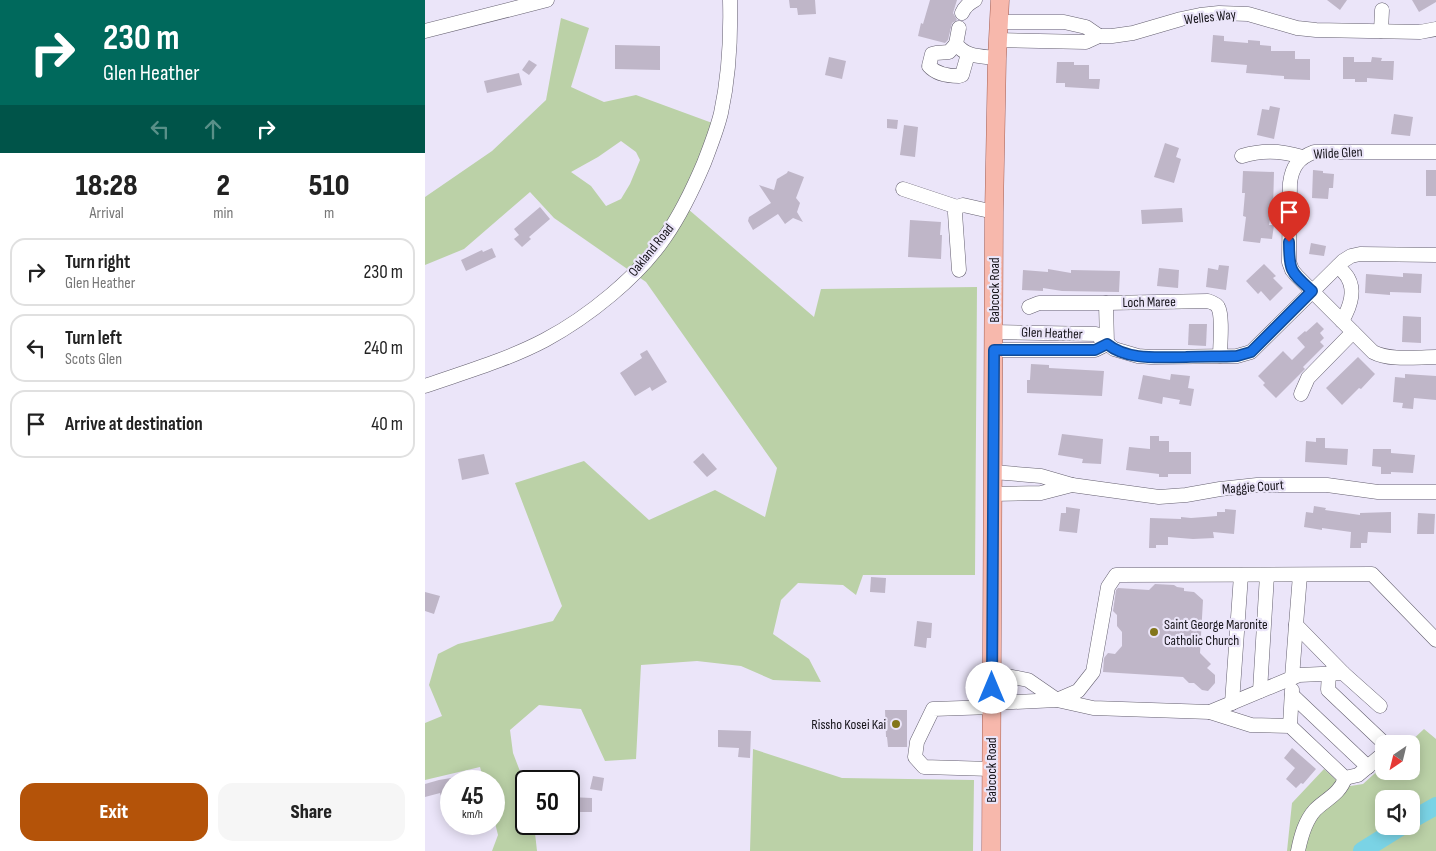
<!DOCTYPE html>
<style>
:root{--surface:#fff;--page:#f6f6f6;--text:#222;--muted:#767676;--line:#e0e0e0;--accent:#b45309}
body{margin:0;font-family:"Sofia Sans Condensed",sans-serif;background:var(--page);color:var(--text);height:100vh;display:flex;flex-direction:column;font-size:19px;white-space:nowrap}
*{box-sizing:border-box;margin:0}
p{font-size:16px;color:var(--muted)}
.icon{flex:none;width:28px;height:28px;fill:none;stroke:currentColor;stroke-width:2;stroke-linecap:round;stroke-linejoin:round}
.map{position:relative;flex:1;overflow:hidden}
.side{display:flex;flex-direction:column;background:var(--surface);width:425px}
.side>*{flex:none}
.top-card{background:#00695c;color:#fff;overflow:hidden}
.needle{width:32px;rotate:215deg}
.controls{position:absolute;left:950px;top:735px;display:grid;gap:10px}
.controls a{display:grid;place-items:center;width:45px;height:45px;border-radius:10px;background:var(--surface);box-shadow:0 2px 12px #0003;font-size:25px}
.speed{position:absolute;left:15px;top:770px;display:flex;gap:10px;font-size:25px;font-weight:700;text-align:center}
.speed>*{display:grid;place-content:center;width:65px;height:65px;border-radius:50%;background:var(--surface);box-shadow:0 2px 12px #0003;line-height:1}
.speed small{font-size:12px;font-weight:400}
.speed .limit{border:2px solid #111;border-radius:8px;background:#fff;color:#111}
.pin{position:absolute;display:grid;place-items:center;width:42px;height:42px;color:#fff;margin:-51px -21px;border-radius:50% 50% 50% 0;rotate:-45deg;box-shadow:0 0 5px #0007}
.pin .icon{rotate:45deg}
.me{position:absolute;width:55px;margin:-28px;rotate:0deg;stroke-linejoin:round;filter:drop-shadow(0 0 4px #0008)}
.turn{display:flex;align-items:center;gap:18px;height:105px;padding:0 20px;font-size:22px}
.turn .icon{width:65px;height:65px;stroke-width:2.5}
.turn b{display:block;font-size:35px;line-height:42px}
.lanes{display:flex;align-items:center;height:48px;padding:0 20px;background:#0003;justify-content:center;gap:25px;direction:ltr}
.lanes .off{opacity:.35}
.eta{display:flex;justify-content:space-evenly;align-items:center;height:85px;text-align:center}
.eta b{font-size:30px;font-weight:800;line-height:35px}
.button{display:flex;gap:10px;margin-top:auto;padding:10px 20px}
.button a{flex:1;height:58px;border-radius:15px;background:var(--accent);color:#fff;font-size:20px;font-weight:800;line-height:58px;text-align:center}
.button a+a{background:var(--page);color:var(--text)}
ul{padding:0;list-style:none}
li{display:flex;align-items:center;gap:15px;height:68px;margin:0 10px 8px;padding:0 10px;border:2px solid var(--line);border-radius:15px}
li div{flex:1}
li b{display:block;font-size:19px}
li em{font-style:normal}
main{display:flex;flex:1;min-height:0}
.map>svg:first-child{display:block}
</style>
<main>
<section class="side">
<div class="top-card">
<div class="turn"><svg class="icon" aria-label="right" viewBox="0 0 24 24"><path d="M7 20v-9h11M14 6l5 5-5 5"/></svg><div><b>230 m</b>Glen Heather</div></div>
<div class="lanes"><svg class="icon off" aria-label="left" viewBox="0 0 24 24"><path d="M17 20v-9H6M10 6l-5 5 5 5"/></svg><svg class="icon off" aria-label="ahead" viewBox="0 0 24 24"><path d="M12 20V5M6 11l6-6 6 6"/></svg><svg class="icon" aria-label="right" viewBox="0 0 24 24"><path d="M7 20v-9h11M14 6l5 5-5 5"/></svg></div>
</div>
<div class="eta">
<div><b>18:28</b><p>Arrival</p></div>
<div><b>2</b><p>min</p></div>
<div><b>510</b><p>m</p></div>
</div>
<ul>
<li><svg class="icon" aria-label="right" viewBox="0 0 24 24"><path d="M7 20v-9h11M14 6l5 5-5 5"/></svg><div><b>Turn right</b><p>Glen Heather</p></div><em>230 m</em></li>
<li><svg class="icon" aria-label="left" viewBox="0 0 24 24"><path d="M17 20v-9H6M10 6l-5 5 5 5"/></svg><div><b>Turn left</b><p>Scots Glen</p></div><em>240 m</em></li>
<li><svg class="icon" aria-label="arrive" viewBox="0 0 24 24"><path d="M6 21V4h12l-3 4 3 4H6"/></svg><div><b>Arrive at destination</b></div><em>40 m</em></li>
</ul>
<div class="button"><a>Exit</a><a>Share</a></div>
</section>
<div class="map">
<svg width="1011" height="851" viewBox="0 0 1011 851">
<rect width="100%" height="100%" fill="#ebe5f9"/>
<!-- green -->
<g fill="#bbd1a7" fill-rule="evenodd">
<path d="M136 18 164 28 146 87 179 102 211 95 290 124 256 203 389 317 396 289 552 287 550 575H438L431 595 418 585 373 583 356 600 348 634 384 659 396 682 348 680 316 666 272 661 216 665 211 759 180 761 156 709 114 705 85 730 88 753 101 787V824H109L112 851H67L73 835 69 819V781H59L55 767 0 780V723L17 716 4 685 13 654 33 644 128 621 137 606 90 483 159 461 224 520 290 490 340 517 352 468 221 282 129 218 105 192 39 249 0 265V197L67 151 121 100ZM196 141 211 152 215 160 205 184 196 199 181 206 166 186 146 172 173 157Z"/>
<path d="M999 729 1011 739V851H862L867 803 899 769 919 787 938 784 959 765V771H986V744H983ZM959 799H986V826H959Z"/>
<polygon points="328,749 417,778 549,780 548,851 325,851"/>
</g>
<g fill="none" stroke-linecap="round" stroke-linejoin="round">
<!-- river -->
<g stroke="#7ad3e5" stroke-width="18">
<polyline points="986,820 1011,806"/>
<polyline points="937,851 977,826"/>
</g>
</g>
<!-- building -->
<g fill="#bfb6c8">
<polygon points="364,0 390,0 391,14 373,15 372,8 365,8"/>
<polygon points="505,0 532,0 528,13 532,20 527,23 523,40 520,43 493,36 496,23 498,24"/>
<polygon points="902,0 922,0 915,10"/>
<polygon points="987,0 1011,0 1011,2 994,12"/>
<polygon points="788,35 799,36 799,41 823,43 823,40 835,41 835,45 846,46 846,51 870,51 870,59 885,59 885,80 859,79 859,76 821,73 822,65 786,62"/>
<polygon points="190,45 235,46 235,70 190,69"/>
<polygon points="404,57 421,61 417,79 400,75"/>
<polygon points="918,57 929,57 929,62 946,62 947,57 957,58 956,61 969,61 968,80 942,78 942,82 930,82 930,79 918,79"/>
<polygon points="104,60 112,65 104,75 97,70"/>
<polygon points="632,62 649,62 649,65 664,65 664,79 675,79 674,89 640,87 640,83 631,83"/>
<polygon points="94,73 97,85 62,93 59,81"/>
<polygon points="845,106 855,108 849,139 832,135 837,109 844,110"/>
<polygon points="969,114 988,117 985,136 966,134"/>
<polygon points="462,119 473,120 472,129 462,128"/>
<polygon points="479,125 493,127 490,157 475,155"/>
<polygon points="740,143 754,148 751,157 756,159 749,183 729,177"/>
<polygon points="888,170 898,171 898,173 909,174 908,188 904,188 903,199 887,198"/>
<rect x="1001" y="170" width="10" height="26"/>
<polygon points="363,171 379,177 371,198 375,203 372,212 378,222 368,218 360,224 353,214 328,230 323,221 324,217 346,203 334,185 349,190 352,179 362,173"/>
<polygon points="818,171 849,172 848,209 847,209 844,225 849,225 847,239 836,238 835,243 818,241 821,217 818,216 820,193 817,193"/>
<polygon points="115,207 125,219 104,237 106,239 97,247 89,239 94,235 89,229"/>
<polygon points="757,208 758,222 717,224 716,210"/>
<polygon points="485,220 516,222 515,235 517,235 516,259 483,257"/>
<polygon points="886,243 901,246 899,256 884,254"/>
<polygon points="67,248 71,257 41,271 36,260 57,250 58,252"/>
<polygon points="839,264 851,276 848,278 858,288 845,301 836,291 833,294 821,281"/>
<polygon points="794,265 804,266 801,290 781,287 783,268 793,270"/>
<polygon points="734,268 754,270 753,288 732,286"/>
<polygon points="623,269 646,273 646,270 695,271 694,292 637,291 618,288 618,291 597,290 598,270 623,272"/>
<polygon points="978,273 997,274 996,293 965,292 965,295 940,293 941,274 978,277"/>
<polygon points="978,316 996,317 996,343 977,342"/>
<polygon points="892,322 899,329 895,333 899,338 895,342 899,346 878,367 880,369 851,398 838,385 840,383 833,376 858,351 867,360 880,347 872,338 880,331 881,332"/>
<polygon points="764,324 782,324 781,346 763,345"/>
<polygon points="222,350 242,382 227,391 225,387 210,396 195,373 217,358 215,354"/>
<polygon points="933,357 950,374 936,389 934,388 917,405 901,388"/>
<polygon points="606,364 624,365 624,368 679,371 677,396 602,393 602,380 605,380"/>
<polygon points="746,374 765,376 763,388 769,389 766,406 754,404 755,400 738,397 737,404 713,399 718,375 745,380"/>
<polygon points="980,374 1011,376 1011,400 989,398 988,409 977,408 978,403 968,402 970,377 980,378"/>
<polygon points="637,434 678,439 676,464 657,463 658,459 633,455"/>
<polygon points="725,436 734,436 734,441 744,441 744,452 766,452 766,474 743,474 743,477 734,477 734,474 701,470 704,447 725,449"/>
<polygon points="891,438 900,438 900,448 923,449 922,465 880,462 881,441 891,442"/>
<polygon points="948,449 966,449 966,453 990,455 988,473 966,472 966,474 956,474 956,467 947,466"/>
<polygon points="278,453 292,469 282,477 268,462"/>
<polygon points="59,454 64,474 37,480 33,459"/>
<polygon points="889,506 901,508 900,510 935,515 935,513 966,512 966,533 943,532 942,543 936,543 936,548 925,548 926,532 897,528 897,530 879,527 881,512 888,513"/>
<polygon points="641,507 655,509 652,533 634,531 636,513 641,513"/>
<polygon points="800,509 811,510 809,534 788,532 789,538 768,539 743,537 743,545 731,545 731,548 724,548 725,518 756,519 756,517 766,518 792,516 792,512 800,512"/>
<polygon points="993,513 1010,514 1009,534 992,534"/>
<polygon points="446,577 461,578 460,593 445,592"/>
<polygon points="730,584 749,585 752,587 759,588 759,591 769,592 778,600 775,653 786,664 782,668 790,675 790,683 783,691 777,690 769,683 764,683 758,677 678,672 679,658 683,653 690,654 697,646 697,632 692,626 692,615 688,611 691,590 693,588 724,590"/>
<polygon points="0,592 15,596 9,614 0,611"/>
<polygon points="492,621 507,623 506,638 502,638 501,648 489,646"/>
<polygon points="460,710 482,710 482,747 463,747 462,737 461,737"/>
<polygon points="293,730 326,731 325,758 313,757 314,748 293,747"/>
<polygon points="867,748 891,769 878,784 876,783 871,788 861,779 870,768 859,758"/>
<polygon points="168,776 179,778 177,791 165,789"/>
<polygon points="26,778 26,795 16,796 15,793 0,797 0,784 14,780"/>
<polygon points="144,797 167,798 167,812 154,812 154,817 144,817"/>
</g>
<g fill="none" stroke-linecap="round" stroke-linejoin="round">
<defs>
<g id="minor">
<path d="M537 13C540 6 544 3 550 0"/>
<polyline points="574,22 639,22 661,27 674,36"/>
<path d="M534 28 531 44C542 58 556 56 572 58"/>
<polyline points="0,31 122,0"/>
<polyline points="956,31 957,10"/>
<polyline points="573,40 661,42 674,36 687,36 708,33 756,19 775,15 794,13 823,14 872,28 891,30 995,32 1011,29"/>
<path d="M531 44 524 52 511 53 507 54 504 66C511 74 524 76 534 76L537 75 543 54"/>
<path d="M1011 152H889C873 158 867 167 865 183L864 262 867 270 872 276 948 352C965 361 992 357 1011 357"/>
<path d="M817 156C836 150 858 151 877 157"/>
<polyline points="478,189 532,207"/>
<path d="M913 266C916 270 921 274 923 278 931 292 924 309 917 321"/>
<polyline points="534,270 530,213 532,207 538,205 569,212"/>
<polyline points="681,303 682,344"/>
<path d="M604 307 614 303H681L783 301C786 302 792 304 793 307 798 316 795 346 795 356"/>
<polyline points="569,332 671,334 689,349 713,356 726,357 812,356 826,352 918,261 926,256 935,254 1011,255"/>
<polyline points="569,350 670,350 682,344"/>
<path d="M0 386C40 372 82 360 120 340 163 317 213 277 240 237 256 214 268 189 279 163 285 147 292 130 296 113 304 76 306 38 305 0"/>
<polyline points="876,394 883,378 928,332"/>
<polyline points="647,485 734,497 761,495 795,489 832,485 902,485 953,492 1011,492"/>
<polyline points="568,494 616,493 647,485 616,476 568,472"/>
<polyline points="875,575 871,625 918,673"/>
<polyline points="567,673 603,680 632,700 653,691 668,672 683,587 691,575 947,574 1011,640"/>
<polyline points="904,673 903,690 960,744"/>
<polyline points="867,678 871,625"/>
<polyline points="835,691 842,575"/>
<polyline points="867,695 943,767"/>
<polyline points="567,703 632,700 668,708 785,712 874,675 918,673 955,706"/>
<polyline points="807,703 816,575"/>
<polyline points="785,712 826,725 865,726 920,778 933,775 959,753"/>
<polyline points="865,726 867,690"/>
<polyline points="566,769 499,767 490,757 492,742 508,709 567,707"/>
<path d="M873 851C876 836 880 821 890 810 901 799 915 794 920 778"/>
</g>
<polyline id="major" points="566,851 569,212 572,58 575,0"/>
</defs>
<!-- minor casing -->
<use href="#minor" stroke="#656070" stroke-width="15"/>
<!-- major casing -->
<use href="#major" stroke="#a46055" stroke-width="19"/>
<!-- minor -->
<use href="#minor" stroke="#fff" stroke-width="14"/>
<!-- major -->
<use href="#major" stroke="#f7b8ac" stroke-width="18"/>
</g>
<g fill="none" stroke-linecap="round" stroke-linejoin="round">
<defs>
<path id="route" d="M567 688 569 350H670L682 344C703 361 735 357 761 357 778 356 795 357 812 356L826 352 887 291C866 272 864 272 864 242"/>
</defs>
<!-- route casing -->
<use href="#route" stroke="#114b97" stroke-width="12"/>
<!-- route -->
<use href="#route" stroke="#1a73e8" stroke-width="9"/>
</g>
<!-- markers -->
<g fill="#83761a" stroke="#ebe5f9" stroke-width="2">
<circle cx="729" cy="632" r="5"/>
<circle cx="471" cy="724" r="5"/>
</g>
<g text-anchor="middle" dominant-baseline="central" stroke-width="4.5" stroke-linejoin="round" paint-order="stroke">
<!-- street labels -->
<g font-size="14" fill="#16141a" stroke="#ebe5f9">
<text transform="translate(785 17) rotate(-6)">Welles Way</text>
<text transform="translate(913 153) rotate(-3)">Wilde Glen</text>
<text transform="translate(226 250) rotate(-51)">Oakland Road</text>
<text transform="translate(569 290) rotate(-90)">Babcock Road</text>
<text transform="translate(724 302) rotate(-1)">Loch Maree</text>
<text transform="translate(627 333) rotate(2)">Glen Heather</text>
<text transform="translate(828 487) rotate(-4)">Maggie Court</text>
<text transform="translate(566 770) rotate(-90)">Babcock Road</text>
</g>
<!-- poi labels -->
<g font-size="14" fill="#16141a" stroke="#ebe5f9" text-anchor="start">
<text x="739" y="624">Saint George Maronite<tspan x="739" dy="16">Catholic Church</tspan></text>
<text x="461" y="724" text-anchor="end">Rissho Kosei Kai</text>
</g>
</g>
</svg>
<div class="controls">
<a><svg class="needle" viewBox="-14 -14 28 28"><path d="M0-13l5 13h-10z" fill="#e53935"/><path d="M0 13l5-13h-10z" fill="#767676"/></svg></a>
<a><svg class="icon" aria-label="sound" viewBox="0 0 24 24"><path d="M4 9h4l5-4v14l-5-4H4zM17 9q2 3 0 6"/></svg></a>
</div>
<div class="speed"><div>45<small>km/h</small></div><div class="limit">50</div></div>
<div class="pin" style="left:864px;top:242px;background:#d93025"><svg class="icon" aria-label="arrive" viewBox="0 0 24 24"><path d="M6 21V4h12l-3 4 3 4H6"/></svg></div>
<svg class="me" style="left:567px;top:688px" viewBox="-20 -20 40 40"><circle r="19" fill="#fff"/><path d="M0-13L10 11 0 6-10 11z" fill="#1a73e8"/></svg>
</div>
</main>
